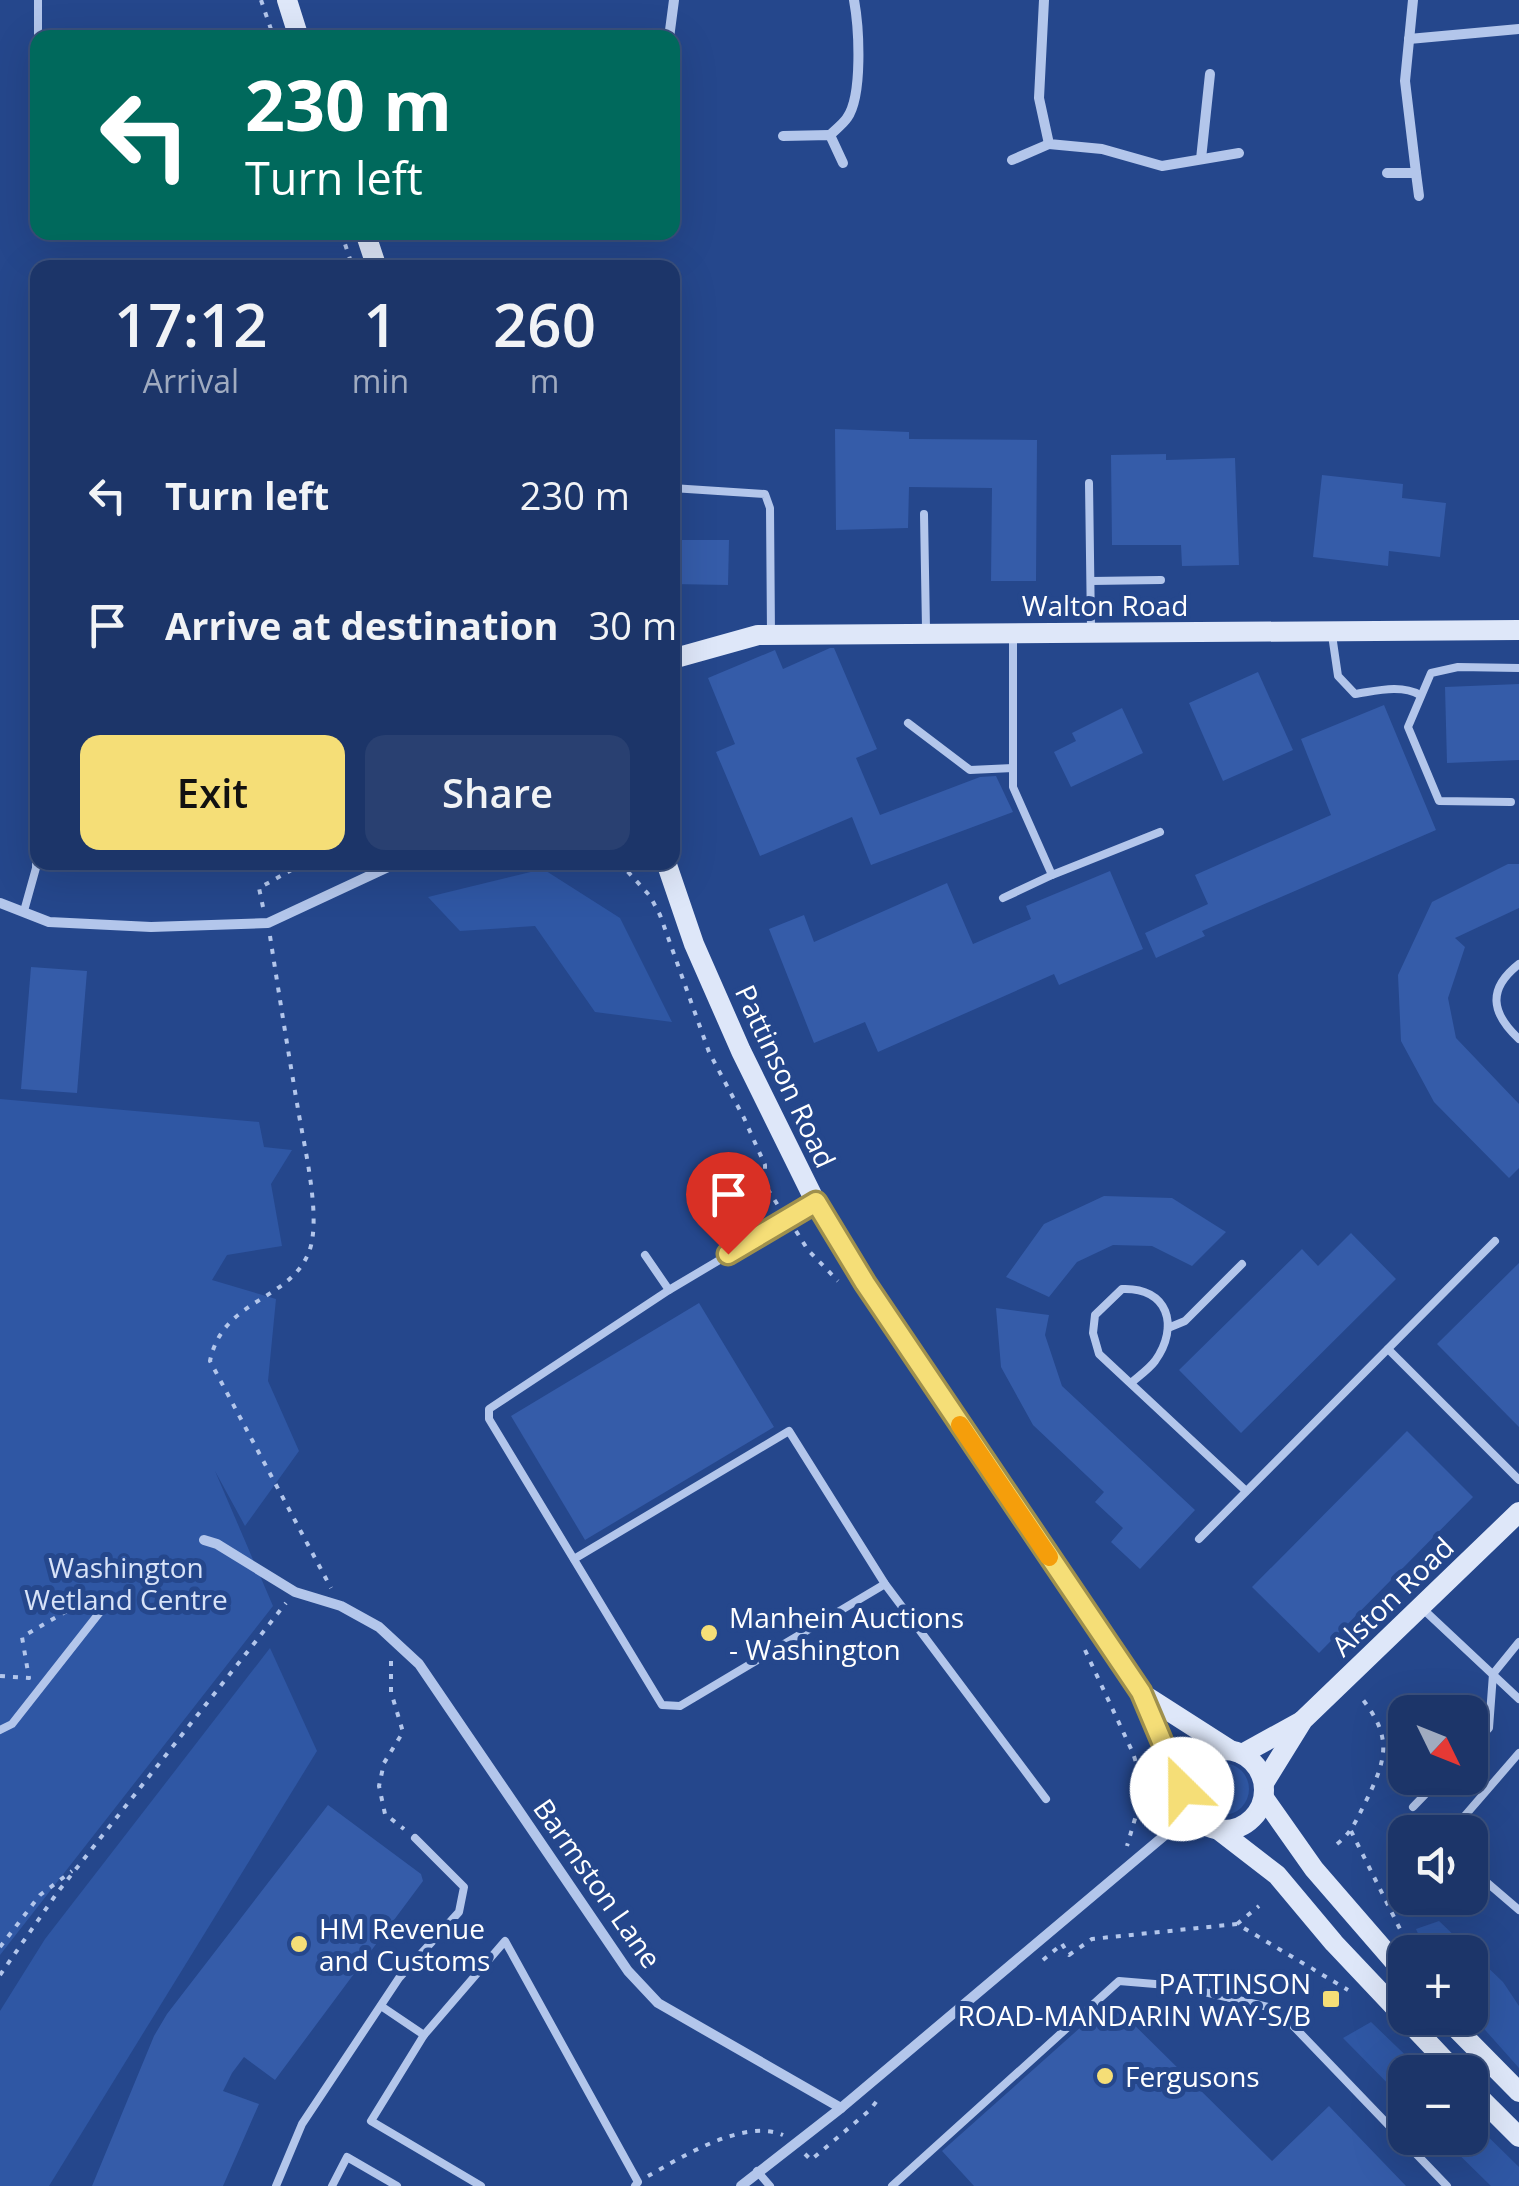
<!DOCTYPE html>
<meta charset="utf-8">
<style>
:root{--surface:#1c3569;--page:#294071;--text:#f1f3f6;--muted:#a0abc0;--line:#3a507d;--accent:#f5de77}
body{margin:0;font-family:"Open Sans",sans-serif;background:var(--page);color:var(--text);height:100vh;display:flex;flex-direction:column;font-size:38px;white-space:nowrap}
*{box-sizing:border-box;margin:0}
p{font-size:32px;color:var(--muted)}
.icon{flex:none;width:55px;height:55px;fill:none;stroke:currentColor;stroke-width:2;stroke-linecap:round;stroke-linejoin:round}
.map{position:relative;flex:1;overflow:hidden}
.panel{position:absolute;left:30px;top:260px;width:650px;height:610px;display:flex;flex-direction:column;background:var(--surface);border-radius:20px;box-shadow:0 10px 40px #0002,0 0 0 2px var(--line)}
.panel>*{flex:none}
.guide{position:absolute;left:30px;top:30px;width:650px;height:210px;border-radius:20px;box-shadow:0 10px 40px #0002,0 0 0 2px var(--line);background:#00695c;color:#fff;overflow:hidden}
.needle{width:65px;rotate:133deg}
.tools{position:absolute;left:1388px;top:1695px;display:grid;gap:20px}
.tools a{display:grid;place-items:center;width:100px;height:100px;border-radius:20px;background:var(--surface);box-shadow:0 10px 40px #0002,0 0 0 2px var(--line);font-size:50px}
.pin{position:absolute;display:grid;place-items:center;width:85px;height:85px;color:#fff;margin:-102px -42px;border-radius:50% 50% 50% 0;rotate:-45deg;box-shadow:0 0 10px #0007}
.pin .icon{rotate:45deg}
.me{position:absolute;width:110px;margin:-55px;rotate:337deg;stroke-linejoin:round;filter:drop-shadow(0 0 8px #0008)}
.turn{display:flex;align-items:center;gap:35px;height:210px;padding:0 50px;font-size:45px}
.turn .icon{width:130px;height:130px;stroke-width:2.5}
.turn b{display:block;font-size:70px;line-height:85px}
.eta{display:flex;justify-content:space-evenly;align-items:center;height:170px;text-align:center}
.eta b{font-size:60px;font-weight:600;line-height:70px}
.primary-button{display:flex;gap:20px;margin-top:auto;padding:20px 50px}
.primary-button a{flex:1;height:115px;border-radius:20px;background:var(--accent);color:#111;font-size:40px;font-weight:600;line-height:115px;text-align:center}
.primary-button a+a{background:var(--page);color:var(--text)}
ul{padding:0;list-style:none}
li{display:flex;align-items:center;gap:30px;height:130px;padding:0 50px}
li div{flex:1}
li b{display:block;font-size:38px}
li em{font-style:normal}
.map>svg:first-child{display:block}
</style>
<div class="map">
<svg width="1519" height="2186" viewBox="0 0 1519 2186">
<rect width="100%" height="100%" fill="#25478c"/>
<!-- green -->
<g fill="#2f57a4">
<polygon points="543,869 620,918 672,1022 595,1012 535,926 460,931 428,897"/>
<polygon points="0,1099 259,1122 264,1147 292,1150 271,1184 282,1246 227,1255 212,1280 276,1299 268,1381 299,1451 245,1526 215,1471 273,1606 0,1955"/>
<polygon points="270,1648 317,1751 49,2186 0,2186 0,2011 45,1939"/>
<circle cx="1223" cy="1789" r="26"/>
<polygon points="1439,1921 1503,1982 1519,2006 1519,2068 1470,2013 1470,1952 1426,1952 1416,1929"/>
<polygon points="1371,2022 1423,2072 1405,2072 1405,2101 1343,2038"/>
<polygon points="1470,2119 1519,2167 1519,2186 1491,2186 1442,2138 1470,2138"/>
</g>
<!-- building -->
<g fill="#355ca9">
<polygon points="835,429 909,432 909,439 1037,440 1036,581 991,581 992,488 909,487 908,528 836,530"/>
<polygon points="1166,454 1166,460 1235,458 1239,565 1182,566 1181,545 1112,545 1111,455"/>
<polygon points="1322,475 1403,484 1402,498 1446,503 1440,557 1389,551 1388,566 1313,557"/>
<polygon points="672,540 729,540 728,585 672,584"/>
<polygon points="830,648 834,648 877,749 856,758 880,815 980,777 996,776 1013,812 871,865 852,817 760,856 716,752 735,744 708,678 775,650 783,669"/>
<polygon points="1258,672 1293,750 1223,781 1189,703"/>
<polygon points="1519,684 1519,760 1447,763 1445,687"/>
<polygon points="1384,705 1436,830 1202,931 1205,936 1156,958 1145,933 1208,904 1195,875 1331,815 1301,739"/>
<polygon points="1122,708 1143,753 1071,787 1054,752 1076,741 1072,733"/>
<polygon points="1508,864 1519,864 1519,908 1455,938 1465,947 1448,998 1456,1038 1519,1104 1519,1168 1509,1178 1434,1102 1401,1041 1398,975 1432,902"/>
<polygon points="1110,871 1143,949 1059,985 1054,974 878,1052 865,1022 814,1043 769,929 804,915 814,942 947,883 973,944 1031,919 1026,906"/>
<polygon points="31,967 87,971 77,1093 21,1089"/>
<polygon points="1104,1196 1172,1198 1226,1232 1192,1266 1152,1246 1113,1245 1077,1262 1049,1297 1006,1277 1044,1224"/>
<polygon points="1351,1233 1396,1279 1241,1433 1179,1370 1302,1249 1318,1266"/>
<polygon points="1519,1263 1519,1427 1437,1344"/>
<polygon points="699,1303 774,1427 585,1540 511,1416"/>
<polygon points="996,1308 1049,1315 1045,1335 1062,1386 1195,1510 1140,1569 1111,1542 1123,1528 1095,1502 1104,1492 1033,1425 1001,1367"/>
<polygon points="1407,1431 1473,1497 1319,1653 1252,1587"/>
<polygon points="328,1805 421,1874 423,1881 275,2080 244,2057 232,2073 223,2091 259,2104 223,2186 92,2186 154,2036 167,2014"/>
<polygon points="1110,2001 1272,2161 1329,2106 1406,2186 974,2186 942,2151"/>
</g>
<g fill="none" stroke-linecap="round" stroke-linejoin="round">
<!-- path -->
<g stroke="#b3c6eb" stroke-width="4" stroke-dasharray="5 8" stroke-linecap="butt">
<polyline points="261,0 274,38"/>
<polyline points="341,232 353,268"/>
<polyline points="439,862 441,869 463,862"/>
<polyline points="619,862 650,896 660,915 709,1052 744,1118 765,1165 765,1185 779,1207"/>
<polyline points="263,907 259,888 306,862"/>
<path d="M270 936C279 994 288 1051 298 1109 304 1146 322 1218 309 1252 289 1302 223 1298 210 1361L331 1588"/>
<polyline points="796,1231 808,1250 838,1281"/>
<polyline points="1085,1650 1133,1753 1144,1788 1127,1846"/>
<polyline points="391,1661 391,1692 403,1732 384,1763 379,1786 385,1814 404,1829"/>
<polyline points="0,1676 29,1678 22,1637 84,1601"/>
<polyline points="1351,1831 1407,1943"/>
<path d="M1337 1844C1351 1833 1356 1821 1364 1805 1387 1759 1394 1737 1359 1695"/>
<polyline points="1237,1924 1259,1906"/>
<polyline points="1062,1944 1069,1955 1092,1939 1237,1924 1348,1990"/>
<polyline points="0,1947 40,1895 72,1871"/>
<polyline points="1043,1960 1062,1944"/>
<polyline points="0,1975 57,1893 286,1603"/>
<polyline points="805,2154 811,2160 870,2110 879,2098"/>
<path d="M648 2176C682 2157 744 2118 783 2135"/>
</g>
<!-- lane -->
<g stroke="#b3c6eb" stroke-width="8">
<polyline points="38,72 38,0"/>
<polyline points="1089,483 1091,628"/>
<polyline points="672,488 765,494 770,508 771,635"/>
<polyline points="924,514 926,629"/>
<polyline points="1091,581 1161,580"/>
<path d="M1332 635 1338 676 1355 694C1376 691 1401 684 1420 695"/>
<polyline points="1013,638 1013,787 1052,875 1160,832"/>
<polyline points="38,651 38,715"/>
<polyline points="908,723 970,770 1013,768"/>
<polyline points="1511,802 1439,801 1408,727 1431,673 1458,667 1519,668"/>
<polyline points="1003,898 1052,875"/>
<polyline points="24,911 36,868 38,777"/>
<path d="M1519 964C1487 989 1491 1013 1519 1039"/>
<polyline points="645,1255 669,1290 812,1205"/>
<polyline points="669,1290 489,1409 489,1419 662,1705 680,1706 885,1584"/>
<polyline points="1168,1328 1185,1321 1242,1264"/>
<polyline points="1388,1349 1519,1480"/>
<path d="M1131 1383C1139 1376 1149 1369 1155 1361 1180 1326 1168 1287 1122 1289L1095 1315 1093 1333 1099 1354 1246 1491"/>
<polyline points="1199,1539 1495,1241"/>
<polyline points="574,1559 789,1431 885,1584 1046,1799"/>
<polyline points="1424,1610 1519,1699"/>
<polyline points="0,1730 12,1724 111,1598"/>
<polyline points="1470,1748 1489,1728 1493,1674 1519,1642"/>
<polyline points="1413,1807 1441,1778"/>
<polyline points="1461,1832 1462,1819 1519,1753"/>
<polyline points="1470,1864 1477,1874 1519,1910"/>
<polyline points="381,2006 424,2035"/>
<polyline points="757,2171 770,2186"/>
<polyline points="276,2186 302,2124 399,1978 459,1912 464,1887 415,1838"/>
<polyline points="332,2186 347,2157 397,2186"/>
<polyline points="481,2186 371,2121 424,2035 505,1941 638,2182 635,2186"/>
<polyline points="892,2186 1119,1981 1179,1986 1277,2009 1447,2186"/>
</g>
<!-- street -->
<g stroke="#b3c6eb" stroke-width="10">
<polyline points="1044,0 1039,98 1049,144 1102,149 1162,166 1239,153"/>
<polyline points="1413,0 1405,81 1416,173"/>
<polyline points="669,38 674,0"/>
<polyline points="1409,39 1519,29"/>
<path d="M830 135C835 130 843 124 847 118 863 96 859 27 854 0"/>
<polyline points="783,136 830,135 843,163"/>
<polyline points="1201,159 1210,74"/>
<polyline points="1012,160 1049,144"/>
<polyline points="1387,173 1416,173 1419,196"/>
<polyline points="0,903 49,922 151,927 268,923 399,862"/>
<polyline points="204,1540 217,1544 295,1592 341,1606 379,1627 419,1664 628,1971 658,2003 841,2108"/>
<polyline points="741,2186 841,2108 1190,1814"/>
</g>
<!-- secondary -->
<g stroke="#dee7f9" stroke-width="20">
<polyline points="287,0 299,38"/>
<polyline points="365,232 377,268"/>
<polyline points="672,659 758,635 1519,630"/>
<polyline points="666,862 694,944 741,1051 816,1203 865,1283 1141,1693 1182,1789"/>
<polyline points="1141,1693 1230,1750"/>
<circle cx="1224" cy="1790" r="40"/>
<polyline points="1242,1754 1302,1721"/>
<polyline points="1264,1783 1303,1720 1519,1512"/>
<polyline points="1264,1798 1314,1869 1405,1974"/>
<polyline points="1220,1831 1277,1875 1334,1943 1456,2072"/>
<polyline points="1446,2018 1519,2092"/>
<polyline points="1470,2088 1519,2137"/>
</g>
</g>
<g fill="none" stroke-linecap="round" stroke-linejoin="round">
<defs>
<polyline id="route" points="728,1254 816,1202 865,1283 1141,1692 1182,1789"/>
</defs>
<!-- route casing -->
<use href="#route" stroke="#9f904d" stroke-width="25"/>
<!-- route -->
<use href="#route" stroke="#f5de77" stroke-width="18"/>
<!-- slow -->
<polyline stroke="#f59e0b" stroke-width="18" points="960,1425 1049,1557"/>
</g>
<!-- markers -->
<g fill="#f5de77" stroke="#25478c" stroke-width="4">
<circle cx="709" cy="1633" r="10"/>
<circle cx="299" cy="1944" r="10"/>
<rect x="1321" y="1989" width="20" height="20" rx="5"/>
<circle cx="1105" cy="2076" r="10"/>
</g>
<g text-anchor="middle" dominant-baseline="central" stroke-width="10" stroke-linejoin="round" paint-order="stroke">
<!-- street labels -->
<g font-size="28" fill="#fff" stroke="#25478c">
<text x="1105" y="605">Walton Road</text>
<text transform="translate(786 1076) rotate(65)">Pattinson Road</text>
<text transform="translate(1392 1596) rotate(-44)">Alston Road</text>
<text transform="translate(598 1883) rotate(55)">Barmston Lane</text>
</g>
<!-- park labels -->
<g font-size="28" fill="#d8e3f8" stroke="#25478c">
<text x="126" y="1567">Washington<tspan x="126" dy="32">Wetland Centre</tspan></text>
</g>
<!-- poi labels -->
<g font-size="28" fill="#fff" stroke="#25478c" text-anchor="start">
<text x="729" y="1617">Manhein Auctions<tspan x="729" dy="32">- Washington</tspan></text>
<text x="319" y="1928">HM Revenue<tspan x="319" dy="32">and Customs</tspan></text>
<text x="1311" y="1983" text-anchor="end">PATTINSON<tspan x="1311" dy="32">ROAD-MANDARIN WAY-S/B</tspan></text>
<text x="1125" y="2076">Fergusons</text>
</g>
</g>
</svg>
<div class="tools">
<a><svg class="needle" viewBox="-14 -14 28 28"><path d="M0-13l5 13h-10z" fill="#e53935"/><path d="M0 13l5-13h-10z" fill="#a0abc0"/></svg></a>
<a><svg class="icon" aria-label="sound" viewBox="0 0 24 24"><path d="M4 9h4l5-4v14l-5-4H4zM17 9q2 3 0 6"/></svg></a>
<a>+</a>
<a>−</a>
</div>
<div class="pin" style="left:728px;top:1254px;background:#d93025"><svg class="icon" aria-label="arrive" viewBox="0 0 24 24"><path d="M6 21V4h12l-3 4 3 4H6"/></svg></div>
<svg class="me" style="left:1182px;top:1789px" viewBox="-20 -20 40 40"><circle r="19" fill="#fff"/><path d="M0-13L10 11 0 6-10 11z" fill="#f5de77"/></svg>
<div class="guide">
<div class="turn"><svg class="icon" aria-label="left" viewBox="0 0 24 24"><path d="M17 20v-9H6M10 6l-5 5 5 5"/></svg><div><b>230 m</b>Turn left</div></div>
</div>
<section class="panel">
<div class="eta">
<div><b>17:12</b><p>Arrival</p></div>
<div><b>1</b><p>min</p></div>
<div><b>260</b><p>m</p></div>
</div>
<ul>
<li><svg class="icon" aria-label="left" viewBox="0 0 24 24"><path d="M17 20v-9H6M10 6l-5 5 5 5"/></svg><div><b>Turn left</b></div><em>230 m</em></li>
<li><svg class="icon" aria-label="arrive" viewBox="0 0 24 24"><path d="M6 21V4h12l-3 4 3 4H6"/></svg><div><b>Arrive at destination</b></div><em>30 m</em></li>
</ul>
<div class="primary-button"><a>Exit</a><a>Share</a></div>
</section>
</div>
